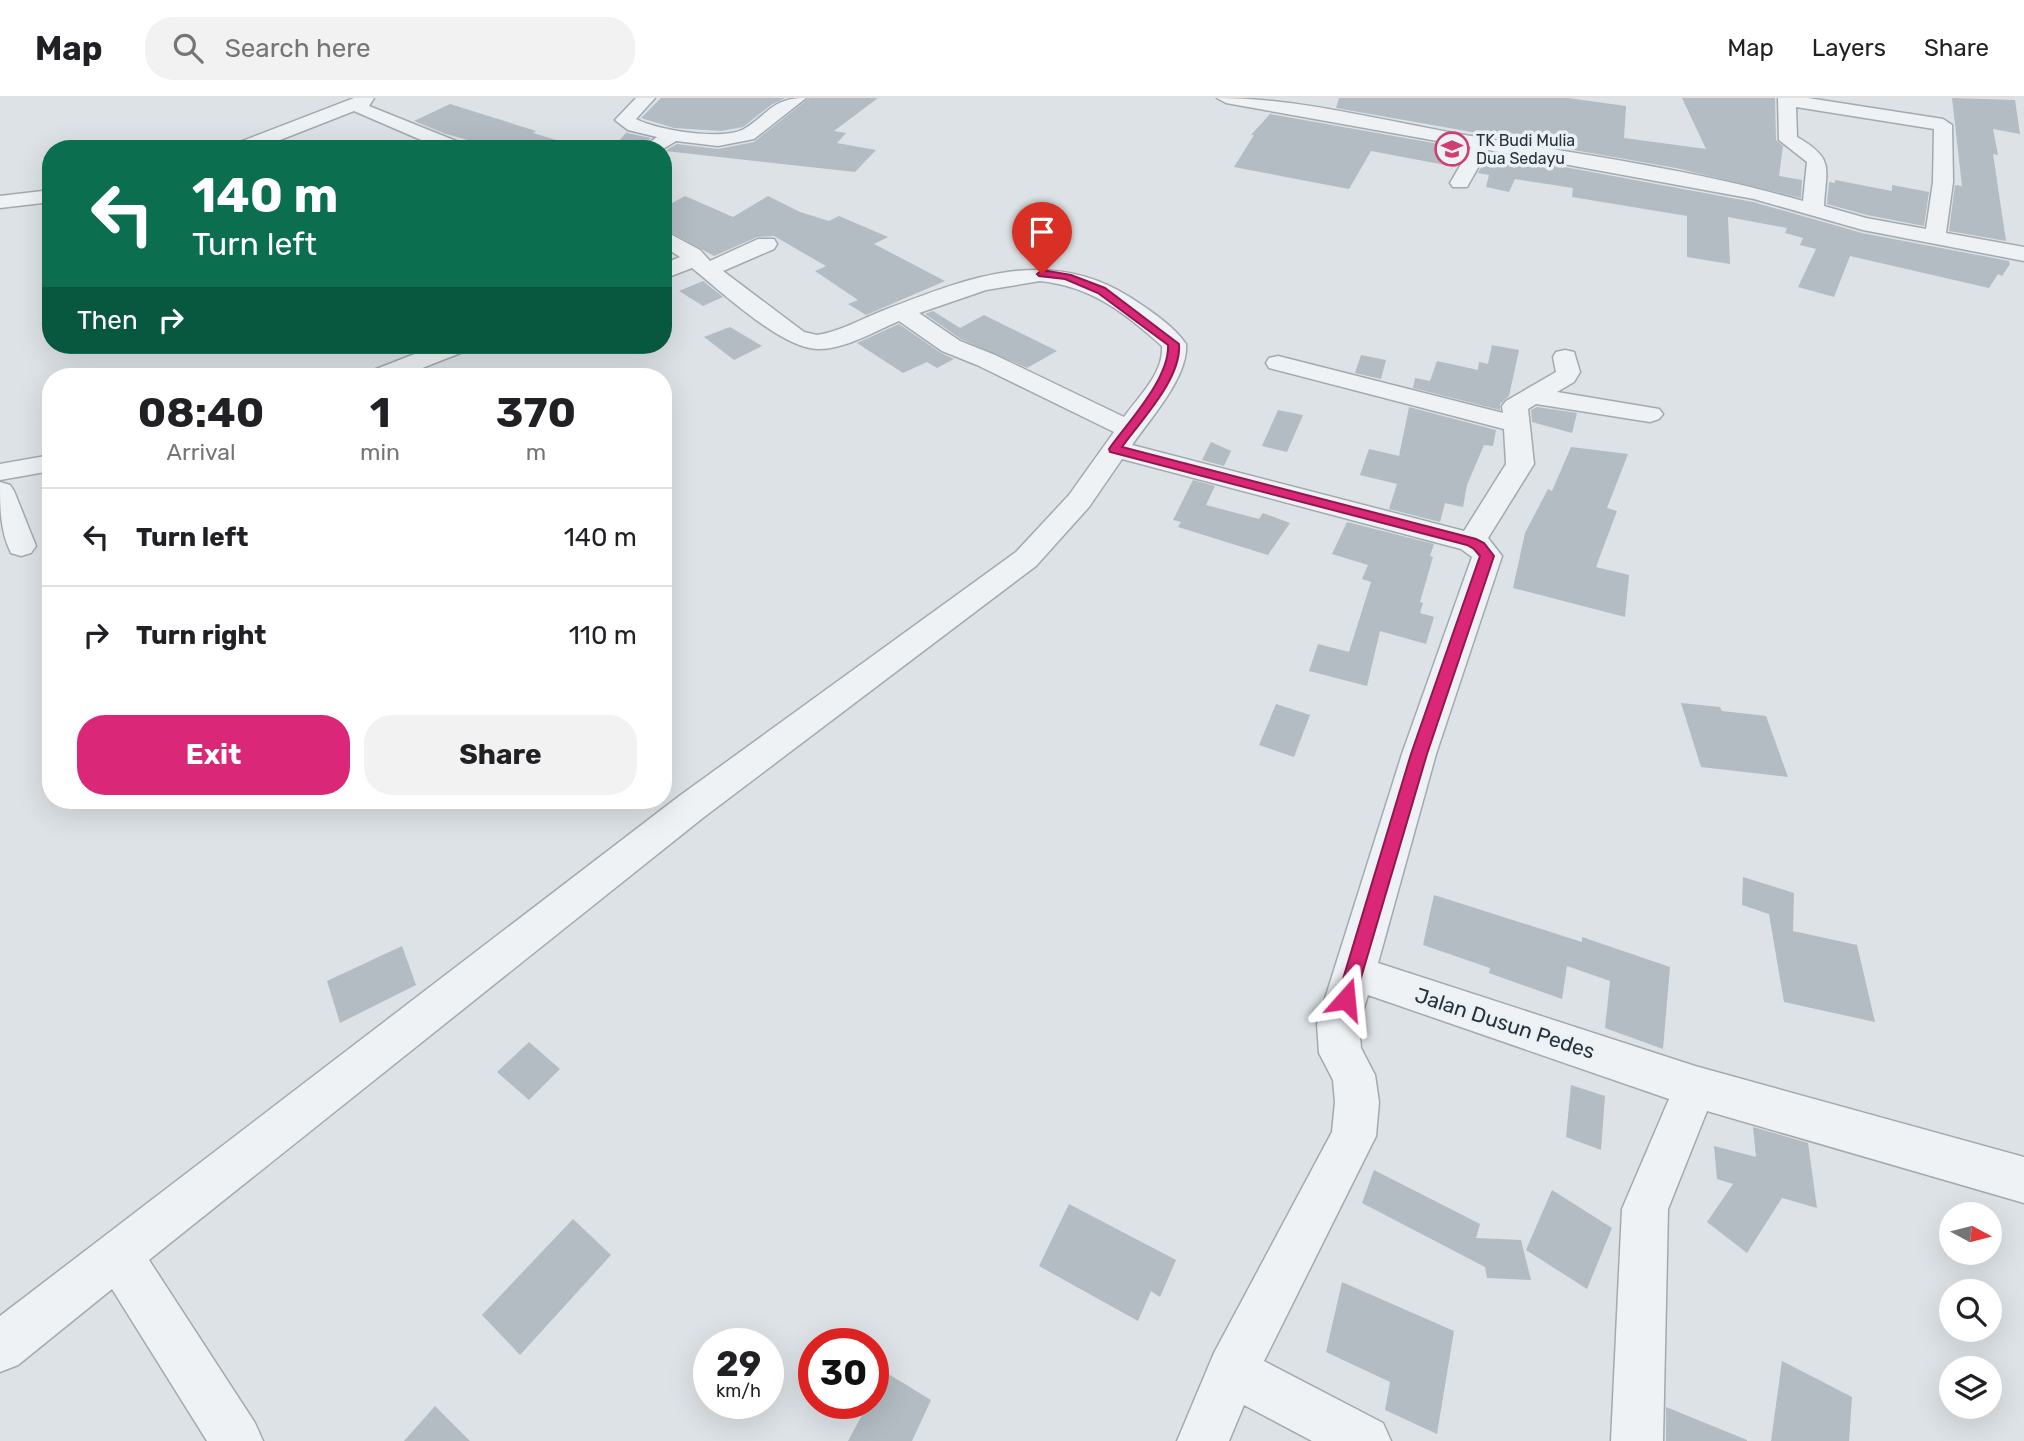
<!DOCTYPE html>
<style>
:root{--surface:#fff;--page:#f2f2f2;--text:#202124;--muted:#757577;--line:#e0e0e0;--accent:#db2777}
body{margin:0;font-family:Rubik,sans-serif;background:var(--page);color:var(--text);height:100vh;display:flex;flex-direction:column;font-size:26px;white-space:nowrap}
*{box-sizing:border-box;margin:0}
p{font-size:23px;color:var(--muted)}
.icon{flex:none;width:38px;height:38px;fill:none;stroke:currentColor;stroke-width:2;stroke-linecap:round;stroke-linejoin:round}
.map{position:relative;flex:1;overflow:hidden}
.side{position:absolute;left:42px;top:270px;width:630px;height:441px;display:flex;flex-direction:column;background:var(--surface);border-radius:28px;box-shadow:0 7px 28px #0002}
.side>*{flex:none}
.banner{position:absolute;left:42px;top:42px;width:630px;height:214px;border-radius:28px;box-shadow:0 7px 28px #0002;background:#0b6e4f;color:#fff;overflow:hidden}
.needle{width:46px;rotate:97deg}
.fabs{position:absolute;left:1939px;top:1104px;display:grid;gap:14px}
.fabs a{display:grid;place-items:center;width:63px;height:63px;border-radius:50%;background:var(--surface);box-shadow:0 7px 28px #0002;font-size:35px}
.speed{position:absolute;left:693px;top:1230px;display:flex;gap:14px;font-size:35px;font-weight:700;text-align:center}
.speed>*{display:grid;place-content:center;width:91px;height:91px;border-radius:50%;background:var(--surface);box-shadow:0 7px 28px #0002;line-height:1}
.speed small{font-size:18px;font-weight:400}
.speed .limit{border:10px solid #d22;background:#fff;color:#111}
.pin{position:absolute;display:grid;place-items:center;width:60px;height:60px;color:#fff;margin:-72px -30px;border-radius:50% 50% 50% 0;rotate:-45deg;box-shadow:0 0 7px #0007}
.pin .icon{rotate:45deg}
.me{position:absolute;width:77px;margin:-38px;rotate:18deg;stroke-linejoin:round;filter:drop-shadow(0 0 5px #0008)}
.turn{display:flex;align-items:center;gap:24px;height:147px;padding:0 35px;font-size:32px}
.turn .icon{width:91px;height:91px;stroke-width:2.5}
.turn b{display:block;font-size:49px;line-height:60px}
.then{display:flex;align-items:center;height:66px;padding:0 35px;background:#0003;gap:14px;font-size:26px}
.eta{display:flex;justify-content:space-evenly;align-items:center;height:119px;text-align:center}
.eta b{font-size:42px;font-weight:700;line-height:49px}
.action{display:flex;gap:14px;margin-top:auto;padding:14px 35px}
.action a{flex:1;height:80px;border-radius:28px;background:var(--accent);color:#fff;font-size:28px;font-weight:700;line-height:80px;text-align:center}
.action a+a{background:var(--page);color:var(--text)}
ul{padding:0;list-style:none}
li{display:flex;align-items:center;gap:21px;height:98px;padding:0 35px;border-top:2px solid var(--line)}
li div{flex:1}
li b{display:block;font-size:26px}
li em{font-style:normal}
header{display:flex;align-items:center;gap:42px;box-sizing:border-box;height:98px;padding:0 35px;background:var(--surface);border-bottom:2px solid var(--line)}
header strong{font-size:33px}
nav{display:flex;gap:38px;margin-inline-start:auto;font-size:24px}
.search{width:490px;height:63px;background:var(--page);display:flex;align-items:center;gap:18px;box-sizing:border-box;padding:0 24px;border-radius:28px;color:var(--muted);font-size:26px}
.map>svg:first-child{display:block}
</style>
<header>
<strong>Map</strong>
<div class="search"><svg class="icon" aria-label="search" viewBox="0 0 24 24"><circle cx="10" cy="10" r="6"/><path d="M15 15l6 6"/></svg>Search here</div>
<nav><a>Map</a><a>Layers</a><a>Share</a></nav>
</header>
<div class="map">
<svg width="2024" height="1343" viewBox="0 0 2024 1343">
<rect width="100%" height="100%" fill="#dce2e6"/>
<!-- building -->
<g fill="#b3bcc3">
<polygon points="661,0 785,0 771,7 743,29 721,33 674,30 641,20"/>
<polygon points="809,0 878,0 834,33 846,35 837,45 876,52 855,74 665,53 677,46 718,51 754,44"/>
<polygon points="1339,0 1568,0 1626,8 1624,40 1706,51 1682,0 1775,0 1776,42 1783,48 1779,78 1802,82 1801,100 1676,70 1336,10"/>
<polygon points="1952,0 2015,2 2020,36 1993,31 1998,57 1993,56 2006,143 1949,133 1955,87 1962,88"/>
<polygon points="450,6 536,33 533,35 566,45 565,51 501,51 446,36 414,23"/>
<polygon points="1270,16 1467,51 1456,69 1371,53 1349,91 1234,69 1254,37 1251,37"/>
<polygon points="627,34 627,35 651,40 638,51 611,51"/>
<polygon points="1489,55 1753,104 1862,135 2009,163 2010,166 2002,178 1998,176 1989,190 1850,158 1834,199 1798,189 1816,151 1800,147 1803,140 1785,135 1787,130 1728,119 1730,166 1687,159 1687,118 1572,99 1573,90 1515,81 1509,94 1486,89 1489,77 1478,75"/>
<polygon points="1835,82 1892,93 1892,87 1929,94 1924,128 1867,117 1827,106 1829,84 1835,85"/>
<polygon points="685,98 733,119 768,98 800,114 829,123 839,118 888,139 874,146 945,183 866,217 848,206 858,202 815,173 826,168 774,138 757,139 714,158 663,130 663,110"/>
<polygon points="703,183 723,199 703,208 679,193"/>
<polygon points="933,213 960,230 984,217 1057,253 1027,270 961,241 925,216"/>
<polygon points="899,226 941,255 954,261 937,270 927,264 903,275 857,245"/>
<polygon points="730,229 762,248 734,262 704,239"/>
<polygon points="1492,247 1519,252 1509,298 1500,306 1500,312 1413,290 1415,280 1430,283 1437,263 1478,272 1479,264 1488,266"/>
<polygon points="1361,257 1386,262 1381,281 1355,275"/>
<polygon points="1409,309 1496,332 1493,348 1484,347 1467,387 1463,409 1445,405 1440,424 1389,411 1397,386 1360,377 1369,351 1399,358"/>
<polygon points="1537,309 1577,315 1572,335 1532,324 1531,312"/>
<polygon points="1278,312 1303,317 1287,354 1262,348"/>
<polygon points="1211,344 1231,353 1224,368 1202,362"/>
<polygon points="1571,349 1628,356 1607,410 1617,413 1596,469 1629,477 1625,519 1513,490 1525,435 1548,391 1552,393"/>
<polygon points="1193,382 1215,388 1206,407 1259,421 1263,415 1290,425 1268,457 1178,429 1181,424 1173,422"/>
<polygon points="1347,424 1434,446 1430,458 1433,459 1420,504 1423,505 1420,515 1434,519 1426,546 1380,533 1367,588 1309,573 1318,546 1349,554 1371,484 1362,481 1368,467 1332,456"/>
<polygon points="1681,605 1720,609 1722,613 1766,618 1788,679 1701,669"/>
<polygon points="1276,606 1310,617 1294,659 1259,647"/>
<polygon points="1743,779 1794,795 1793,833 1857,847 1875,924 1784,904 1769,816 1742,807"/>
<polygon points="1434,797 1582,844 1582,839 1670,869 1663,951 1605,930 1610,883 1567,868 1562,901 1489,875 1490,870 1423,847"/>
<polygon points="402,848 416,887 340,925 327,883"/>
<polygon points="529,944 560,971 529,1002 497,974"/>
<polygon points="1571,987 1605,998 1601,1052 1566,1039"/>
<polygon points="1753,1029 1808,1045 1817,1110 1782,1100 1747,1155 1707,1124 1733,1086 1717,1081 1714,1048 1756,1059"/>
<polygon points="1374,1072 1480,1126 1476,1140 1521,1142 1531,1182 1487,1180 1485,1169 1362,1105"/>
<polygon points="1552,1092 1612,1130 1587,1191 1526,1152"/>
<polygon points="1069,1106 1176,1162 1160,1199 1151,1193 1138,1223 1039,1168"/>
<polygon points="573,1121 611,1157 520,1257 482,1217"/>
<polygon points="1342,1184 1454,1233 1437,1336 1385,1312 1390,1284 1326,1254"/>
<polygon points="1782,1263 1852,1299 1849,1343 1771,1343"/>
<polygon points="885,1274 931,1302 912,1343 848,1343 868,1306 873,1306 873,1295"/>
<polygon points="435,1308 470,1343 404,1343"/>
<polygon points="1666,1309 1747,1342 1747,1343 1666,1343"/>
</g>
<g fill="none" stroke-linecap="round" stroke-linejoin="round">
<defs>
<g id="minor">
<polygon points="354,0 374,0 369,8 466,47 468,51 442,51 354,13 257,51 230,51 232,47"/>
<path d="M636 0H655L636 21C656 32 723 43 744 31 770 15 772 0 806 0L754 41 718 48 676 43 663 51H641L657 39 628 32 615 22Z"/>
<path d="M1217 0C1298 0 1380 22 1459 36 1573 55 1691 71 1803 103L1807 64 1779 42 1778 0H1808L1943 21 1952 27 1953 84 1946 135 2024 149V163L1863 132 1754 101 1488 52 1467 89H1453L1450 85 1471 49 1226 5ZM1796 9 1934 31 1933 84 1926 131 1866 120 1824 108C1826 69 1835 61 1797 39Z"/>
<polygon points="51,92 51,104 0,110 0,98"/>
<path d="M663 132 700 152 710 163 758 141H774L777 146 774 151 723 173 804 234 817 237C839 234 861 221 882 213 965 181 1046 147 1128 198 1148 211 1173 227 1186 246 1189 278 1150 321 1132 347L1464 433 1506 366 1504 331 1269 270 1266 265 1269 260 1278 258 1503 315 1502 308 1506 303 1556 274 1553 259 1556 254 1565 252 1574 254 1580 274 1574 284 1557 294 1659 311 1663 316 1659 321 1650 324 1536 306 1528 311 1534 366 1488 440 1502 458 1436 656 1378 865 1695 968 2024 1059V1105L1707 1013 1668 1111 1663 1343H1611L1622 1111 1669 1001 1368 897 1359 926 1361 950 1375 977 1379 1004 1376 1038 1264 1263 1383 1325 1391 1343H1312L1244 1307 1229 1343H1177L1214 1255 1332 1034 1335 1004 1333 982 1319 955 1317 926 1402 656 1472 459 1461 451 1122 361 1089 409 1036 468 704 719 149 1162 255 1325 263 1343H207L112 1191 18 1267 0 1274V1218L678 699 1016 454 1069 397 1114 334 977 267 942 253 899 223C875 233 844 252 817 251 781 250 721 193 692 170L663 181V166L680 159 663 148ZM1040 183C1091 188 1125 215 1162 248 1164 275 1139 298 1124 319L995 257 960 243 919 215 986 192Z"/>
<polygon points="438,247 471,247 468,252 402,278 368,278 371,273"/>
<polygon points="51,357 51,373 0,382 0,366"/>
<path d="M0 384 10 387 14 393 36 448 31 455 21 458 11 455C0 433 0 409 0 384Z"/>
</g>
</defs>
<!-- minor casing -->
<use href="#minor" stroke="#a2aab0" stroke-width="3"/>
<!-- minor -->
<use href="#minor" fill="#eff2f5" fill-rule="evenodd"/>
</g>
<!-- route -->
<path fill="#db2777" stroke="#8e194d" stroke-width="2" d="M1042 172 1071 177 1105 190 1179 246C1182 280 1142 321 1122 349L1476 441 1484 445 1494 458 1427 656 1353 907 1346 909 1340 907 1337 901 1411 656 1480 458 1474 451 1467 447 1110 354 1109 351C1128 324 1170 280 1168 247L1098 195 1065 181 1039 178 1037 176Z"/>
<!-- icons -->
<defs>
<symbol id="school-ring" viewBox="-11 -11 22 22"><circle r="9.5" fill="#ebf1f4" stroke="#cd3f6f" stroke-width="1.5"/><path d="M0-5L7-2L0 1L-7-2ZM-4 1L0 2.5L4 1V4Q0 6-4 4Z" fill="#cd3f6f"/></symbol>
</defs>
<g fill-rule="evenodd">
<use href="#school-ring" x="1433" y="32" width="38" height="38"/>
</g>
<g text-anchor="middle" dominant-baseline="central" stroke-width="7" stroke-linejoin="round" paint-order="stroke">
<!-- far-poi labels -->
<g font-size="16" fill="#26323c" stroke="#ebf1f4" text-anchor="start">
<text x="1476" y="42">TK Budi Mulia<tspan x="1476" dy="18">Dua Sedayu</tspan></text>
</g>
<!-- near-street labels -->
<g font-size="21" fill="#26323c" stroke="#ebf1f4">
<text transform="translate(1505 925) rotate(18)">Jalan Dusun Pedes</text>
</g>
</g>
</svg>
<div class="fabs">
<a><svg class="needle" viewBox="-14 -14 28 28"><path d="M0-13l5 13h-10z" fill="#e53935"/><path d="M0 13l5-13h-10z" fill="#757577"/></svg></a>
<a><svg class="icon" aria-label="search" viewBox="0 0 24 24"><circle cx="10" cy="10" r="6"/><path d="M15 15l6 6"/></svg></a>
<a><svg class="icon" aria-label="layers" viewBox="0 0 24 24"><path d="M12 4l9 5-9 5-9-5zM3 14l9 5 9-5"/></svg></a>
</div>
<div class="speed"><div>29<small>km/h</small></div><div class="limit">30</div></div>
<div class="pin" style="left:1042px;top:176px;background:#d93025"><svg class="icon" aria-label="arrive" viewBox="0 0 24 24"><path d="M6 21V4h12l-3 4 3 4H6"/></svg></div>
<svg class="me" style="left:1346px;top:901px" viewBox="-20 -20 40 40"><path d="M0-17L14 15 0 8-14 15z" fill="#db2777" stroke="#fff" stroke-width="4"/></svg>
<div class="banner">
<div class="turn"><svg class="icon" aria-label="left" viewBox="0 0 24 24"><path d="M17 20v-9H6M10 6l-5 5 5 5"/></svg><div><b>140 m</b>Turn left</div></div>
<div class="then">Then<svg class="icon" aria-label="right" viewBox="0 0 24 24"><path d="M7 20v-9h11M14 6l5 5-5 5"/></svg></div>
</div>
<section class="side">
<div class="eta">
<div><b>08:40</b><p>Arrival</p></div>
<div><b>1</b><p>min</p></div>
<div><b>370</b><p>m</p></div>
</div>
<ul>
<li><svg class="icon" aria-label="left" viewBox="0 0 24 24"><path d="M17 20v-9H6M10 6l-5 5 5 5"/></svg><div><b>Turn left</b></div><em>140 m</em></li>
<li><svg class="icon" aria-label="right" viewBox="0 0 24 24"><path d="M7 20v-9h11M14 6l5 5-5 5"/></svg><div><b>Turn right</b></div><em>110 m</em></li>
</ul>
<div class="action"><a>Exit</a><a>Share</a></div>
</section>
</div>
